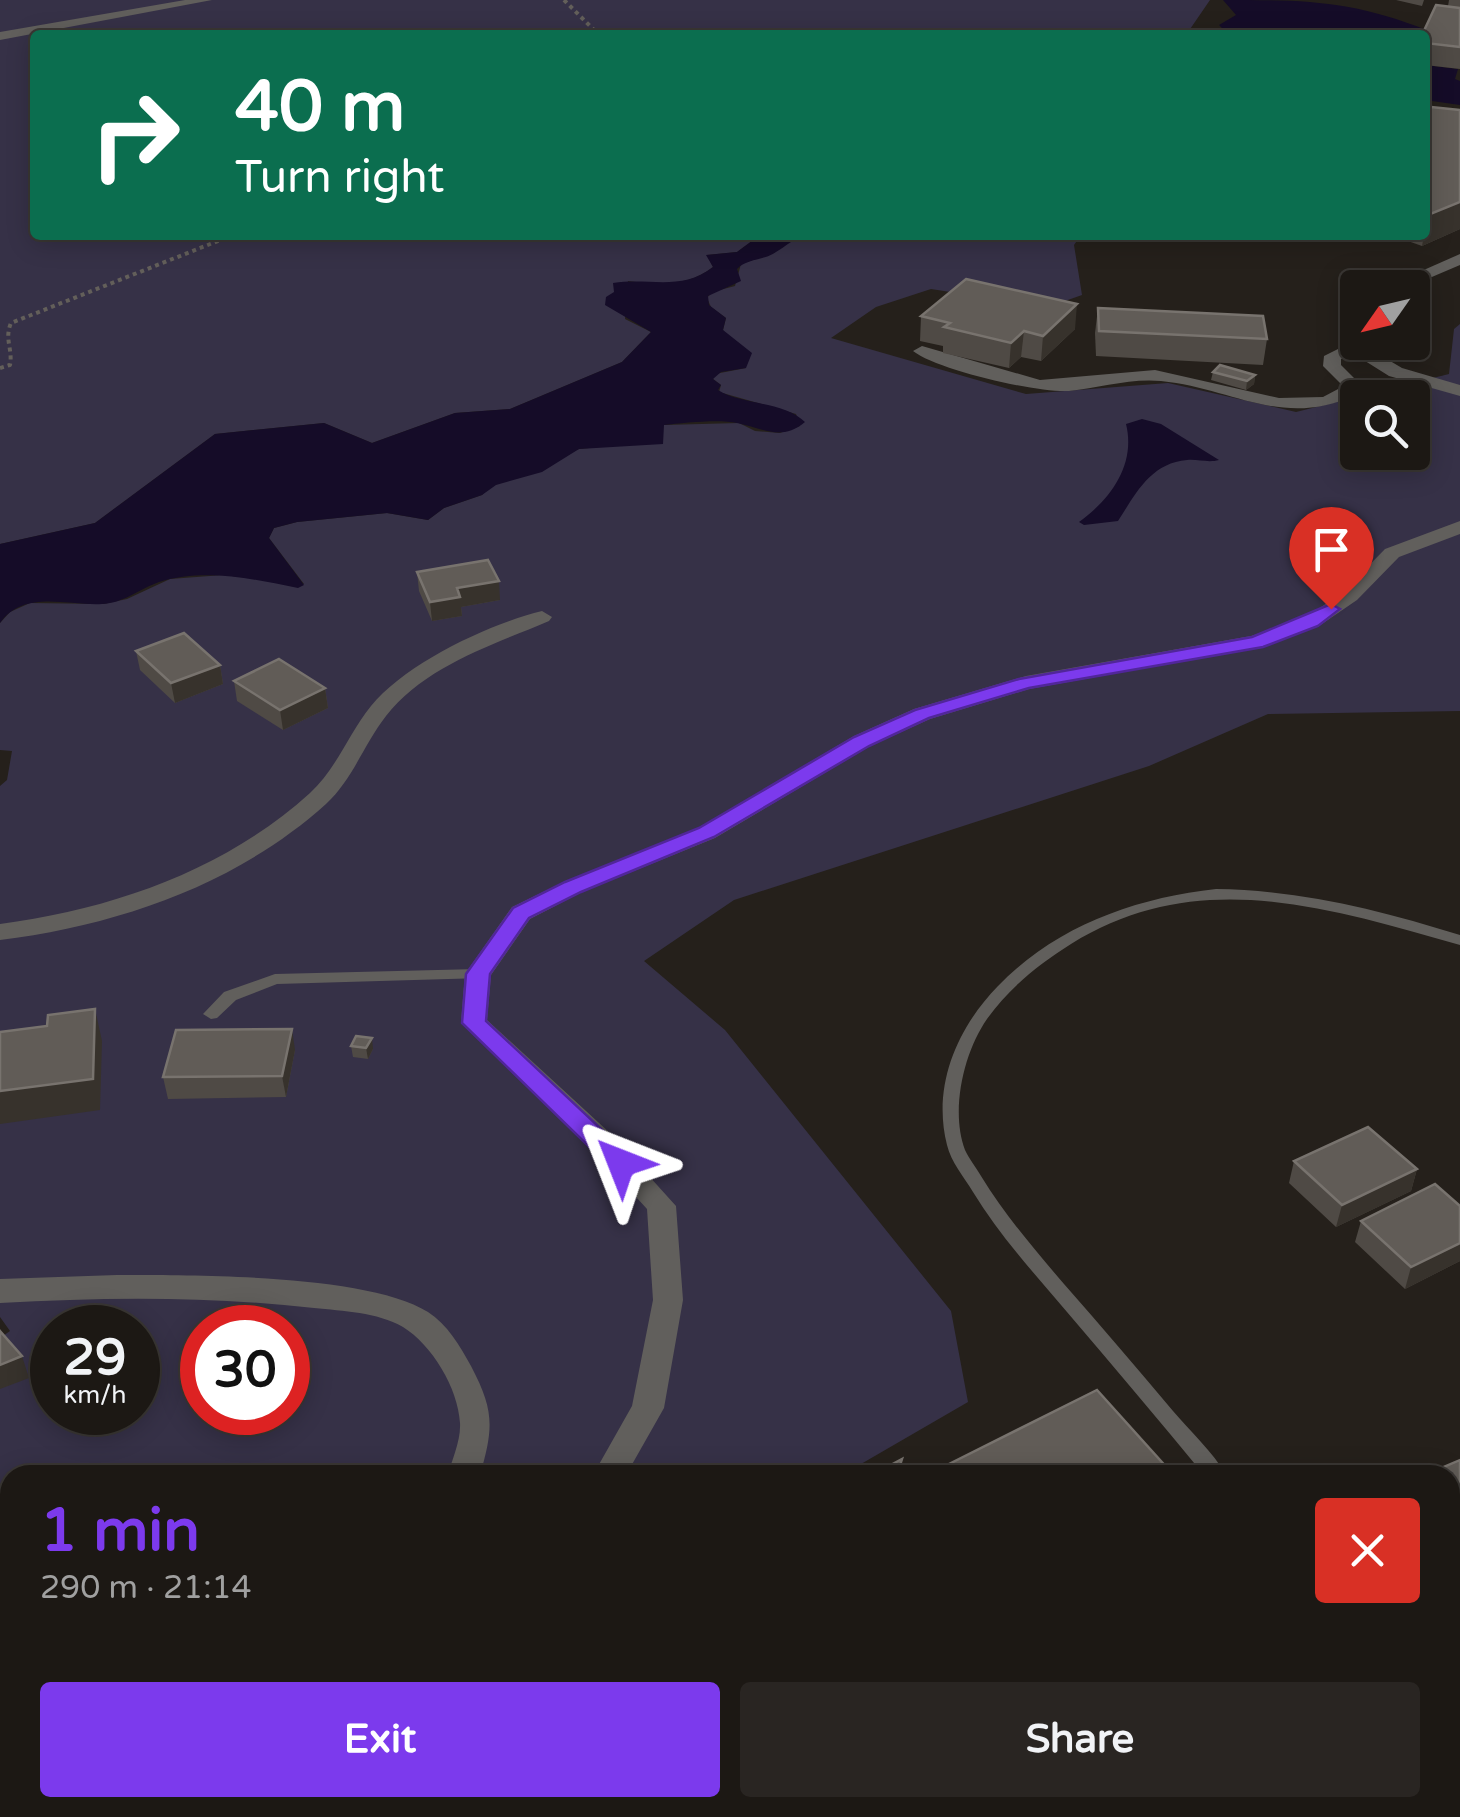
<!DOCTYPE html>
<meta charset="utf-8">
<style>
:root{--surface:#1c1814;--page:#292522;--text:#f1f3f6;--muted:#a0a0a0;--line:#3a3734;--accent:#7c3aed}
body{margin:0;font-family:"Varela Round",sans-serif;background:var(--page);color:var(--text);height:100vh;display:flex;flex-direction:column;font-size:38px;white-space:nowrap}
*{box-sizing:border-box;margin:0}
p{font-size:32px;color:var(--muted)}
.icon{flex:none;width:55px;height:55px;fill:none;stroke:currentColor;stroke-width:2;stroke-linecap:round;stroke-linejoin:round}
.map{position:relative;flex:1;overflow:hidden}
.panel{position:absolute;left:0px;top:1465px;width:1460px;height:352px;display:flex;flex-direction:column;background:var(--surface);border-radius:30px 30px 0 0;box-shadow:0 5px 25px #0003,0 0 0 2px var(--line)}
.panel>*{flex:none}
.hud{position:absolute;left:30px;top:30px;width:1400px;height:210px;border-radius:10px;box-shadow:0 5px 25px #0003,0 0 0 2px var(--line);background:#0b6e4f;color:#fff;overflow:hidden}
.needle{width:65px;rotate:236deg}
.tools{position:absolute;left:1340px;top:270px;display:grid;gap:20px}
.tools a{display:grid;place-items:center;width:90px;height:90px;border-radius:10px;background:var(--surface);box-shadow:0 5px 25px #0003,0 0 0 2px var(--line);font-size:50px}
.speed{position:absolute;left:30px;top:1305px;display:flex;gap:20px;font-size:50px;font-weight:700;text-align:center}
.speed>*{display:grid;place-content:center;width:130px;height:130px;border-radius:50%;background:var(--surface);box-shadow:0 5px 25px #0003,0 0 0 2px var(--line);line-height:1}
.speed small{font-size:25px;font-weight:400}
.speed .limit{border:15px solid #d22;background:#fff;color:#111}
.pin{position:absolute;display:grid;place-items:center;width:85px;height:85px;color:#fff;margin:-102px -42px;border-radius:50% 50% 50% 0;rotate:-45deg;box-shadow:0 0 10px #0007}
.pin .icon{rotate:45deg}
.me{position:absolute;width:110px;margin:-55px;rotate:315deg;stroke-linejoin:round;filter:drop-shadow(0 0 8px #0008)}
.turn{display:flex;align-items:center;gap:35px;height:210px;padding:0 40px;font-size:45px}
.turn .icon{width:130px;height:130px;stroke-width:2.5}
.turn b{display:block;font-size:70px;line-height:85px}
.round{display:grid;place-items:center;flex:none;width:105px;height:105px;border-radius:10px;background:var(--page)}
.headline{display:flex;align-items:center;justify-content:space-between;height:170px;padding:0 40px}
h1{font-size:60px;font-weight:800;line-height:75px;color:var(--accent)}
.action{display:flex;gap:20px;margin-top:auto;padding:20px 40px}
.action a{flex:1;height:115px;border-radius:10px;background:var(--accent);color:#fff;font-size:40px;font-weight:800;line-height:115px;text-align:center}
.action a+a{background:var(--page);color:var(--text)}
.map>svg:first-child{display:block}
</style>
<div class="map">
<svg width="1460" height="1817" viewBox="0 0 1460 1817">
<rect width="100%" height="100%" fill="#25201b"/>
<!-- green -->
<g fill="#363147" fill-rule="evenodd">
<path d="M0 0H1210L1186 35H35V235H760L737 252 707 255 713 267C687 287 659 285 628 281L625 319 651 332 622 362 510 409 455 413 372 443 324 423 215 434 95 523 0 544Z"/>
<path d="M806 235H1081L1074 245 1082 295 1048 307 931 289 876 307 831 338 1026 394 1168 383 1296 412 1449 374 1454 329 1460 324V711L1268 714 1149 766 734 900 644 961 725 1030 951 1311 968 1402 842 1475H10V1808H721L723 1817H0V1338L10 1331 0 1317V786L7 780 12 751 0 750V623L10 612 30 603 103 604 127 599 170 579 223 575 304 584 269 538 274 528 297 522 387 513 428 520 444 508 482 495 490 487 579 449 630 444 664 425 739 423 755 431 780 433 800 426 796 414 719 392 721 385 713 379 715 374 746 368 723 330 726 318 711 307 707 298 712 292 735 286 741 264 774 253 784 243ZM1358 398H1412V452H1358ZM52 1328H138V1412H52ZM202 1328H288V1412H202Z"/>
</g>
<!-- water -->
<g fill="#150c28">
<path d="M1223 0C1305 0 1351 0 1429 31L1425 35H1229L1219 25 1236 15Z"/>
<polygon points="1425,65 1458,69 1455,79 1460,81 1460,105 1425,100"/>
<path d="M760 235H806C793 239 786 246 776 252 763 261 748 258 737 269L741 281 708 296 709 305 726 318 723 330 752 353 746 368 721 372 713 379 721 385 718 390C741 405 784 401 805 422 781 442 762 428 737 423 719 419 683 423 664 425L663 444 579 449 542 472 496 485 482 495 444 508 428 520 387 513 297 522 274 528 269 538 304 585 298 588C253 579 205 568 159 582 139 589 124 603 102 604 68 606 24 589 0 623V544L95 523 215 434 324 423 372 443 455 413 510 409 622 362 651 332 605 305 606 297 614 292 613 283C649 277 681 292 713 267L706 255 737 252Z"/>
<path d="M1142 419 1161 424 1219 460C1208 463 1198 459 1187 460 1150 463 1135 495 1118 521L1084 525 1079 522C1111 499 1136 464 1126 424Z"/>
</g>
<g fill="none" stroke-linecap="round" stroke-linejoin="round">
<!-- path -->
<g stroke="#635f5a" stroke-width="4" stroke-dasharray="4 4" stroke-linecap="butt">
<polyline points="564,0 599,35"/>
<path d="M0 368 10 365C13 349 4 339 11 323L233 235"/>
</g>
<!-- service -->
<g fill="#615f5c" fill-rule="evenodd">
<path d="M1216 889C1300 890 1380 910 1460 935V945C1328 908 1198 865 1071 944 1039 964 1009 988 987 1019 964 1052 950 1110 965 1150 969 1159 976 1167 981 1176 1005 1215 1034 1249 1064 1284 1101 1326 1137 1368 1173 1411 1190 1431 1213 1452 1226 1475H1204C1159 1420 1113 1366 1067 1312 1034 1273 999 1235 973 1192 964 1177 951 1162 947 1145 932 1086 957 1028 998 986 1056 926 1135 898 1216 889Z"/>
<polygon points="478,969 486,974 483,978 277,984 236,1000 217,1018 211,1019 203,1014 224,992 275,974"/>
<polygon points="1450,1727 1460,1732 1460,1758 1450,1753"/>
<polygon points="819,1808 841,1808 840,1817 818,1817"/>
</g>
<!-- minor -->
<g fill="#615f5c" fill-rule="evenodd">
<polygon points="1460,254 1460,265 1406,288 1383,288"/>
<path d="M1358 307V342L1402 368 1460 385V396L1389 376 1354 354 1341 359V365L1358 382 1355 395C1283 429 1232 388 1161 381 1130 378 1099 388 1069 391 1037 393 937 370 913 351L922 346 1040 380 1155 370 1279 398 1323 397 1340 388V383L1323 366 1324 356 1346 345 1339 331 1352 308Z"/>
<polygon points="1460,521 1460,534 1399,557 1357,600 1319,626 1256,648 1029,689 930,719 870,746 715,838 582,892 530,919 491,975 487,1020 611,1134 676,1206 683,1300 664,1408 626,1475 593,1475 632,1406 653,1300 647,1209 591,1148 461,1023 465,974 512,907 564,882 699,828 854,736 914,709 1026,676 1251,636 1305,618 1343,592 1385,549"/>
<path d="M542 611 552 617 549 621C493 645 425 666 386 716 364 744 353 779 326 804 236 885 118 925 0 940V924C113 909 225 870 310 793 337 768 349 733 371 706 406 663 489 624 542 611Z"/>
<path d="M117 1275C191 1275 368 1274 428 1312 447 1324 460 1346 471 1366 494 1410 494 1427 480 1475H448C452 1459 461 1441 460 1423 458 1388 432 1345 403 1327 377 1312 343 1311 314 1308 209 1296 105 1297 0 1303V1279Z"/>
<rect x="500" y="1808" width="38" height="9"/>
</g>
<!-- tertiary -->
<polygon fill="#615f5c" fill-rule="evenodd" points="185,0 212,0 0,40 0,32"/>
</g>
<!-- wall -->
<g fill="#4f4a45">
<polygon points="1396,0 1424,0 1422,6"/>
<polygon points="1449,0 1460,0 1460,69 1425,65 1425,35 1448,6"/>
<polygon points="1460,110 1460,229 1422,246 1391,235 1425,235 1425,134"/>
<polygon points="1098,308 1267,339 1263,365 1096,356 1095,333"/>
<polygon points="921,316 1075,329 1041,361 1021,357 1009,368 943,353 943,346 920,341"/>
<polygon points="1213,372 1255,375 1254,384 1246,390 1211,380"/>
<polygon points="417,572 500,600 461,607 462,616 432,621 419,591"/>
<polygon points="136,651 220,665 223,684 175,703 140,670"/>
<polygon points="234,681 325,688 328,708 283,730 237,701"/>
<polygon points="351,1046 373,1049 368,1059 353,1057"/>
<polygon points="295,1050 286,1097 168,1099 163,1077"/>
<polygon points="1294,1161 1417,1169 1411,1191 1336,1227 1289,1183"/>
<polygon points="1460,1206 1460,1261 1405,1289 1355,1242 1361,1221"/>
<polygon points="1460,1460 1460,1684 1450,1671 1450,1475"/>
<polygon points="961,1808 1105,1808 1112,1817 968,1817"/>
<polygon points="1364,1808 1450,1808 1460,1817 1372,1817"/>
</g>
<!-- shaded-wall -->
<g fill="#37322c">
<polygon points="1460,202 1460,229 1422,246 1428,215"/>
<polygon points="1077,304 1075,329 1041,361 1043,336"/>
<polygon points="1024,331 1021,357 1009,368 1011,343"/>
<polygon points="1255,375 1254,384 1246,390 1247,381"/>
<polygon points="499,581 500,600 461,607 462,616 432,621 430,602 457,588"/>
<polygon points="220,665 223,684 175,703 171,683"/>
<polygon points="325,688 328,708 283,730 280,710"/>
<polygon points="95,1009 102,1041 100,1110 0,1124 0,1091"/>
<polygon points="292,1029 295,1050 286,1097 282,1076"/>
<polygon points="372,1038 373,1049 368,1059 366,1048"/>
<polygon points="1417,1169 1411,1191 1336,1227 1342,1205"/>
<polygon points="1460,1243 1460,1261 1405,1289 1411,1267"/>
<polygon points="22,1356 29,1378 0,1389 0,1365"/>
</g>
<!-- building -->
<g fill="#615c57" stroke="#78736e" stroke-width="2.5">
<polygon points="1436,5 1460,8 1460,47 1425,43 1425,35 1422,35"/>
<polygon points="1431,107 1460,110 1460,202 1428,215 1425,214 1425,134"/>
<polygon points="966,279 1077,304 1043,336 1024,331 1011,343 944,327 950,323 921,316"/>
<polygon points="1098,308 1263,316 1267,339 1099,331"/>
<polygon points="1220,365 1255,375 1247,381 1213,372"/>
<polygon points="488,560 499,581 457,588 460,597 430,602 417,572"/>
<polygon points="184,633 220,665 171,683 136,651"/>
<polygon points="279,659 325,688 280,710 234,681"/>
<polygon points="95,1009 93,1079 0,1091 0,1032 47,1026 48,1015"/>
<polygon points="292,1029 282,1076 163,1077 176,1030"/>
<polygon points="356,1036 372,1038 366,1048 351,1046"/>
<polygon points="1368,1127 1417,1169 1342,1205 1294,1161"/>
<polygon points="1435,1184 1460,1206 1460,1243 1411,1267 1361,1221"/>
<polygon points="0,1331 22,1356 0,1365"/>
<polygon points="1097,1390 1168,1469 1157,1475 929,1474"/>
<polygon points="902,1459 897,1475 872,1475"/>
<polygon points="1460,1460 1460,1668 1450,1656 1450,1475 1425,1475"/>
<polygon points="1450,1783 1460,1793 1460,1817 1399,1817 1390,1808 1450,1808"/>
<polygon points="987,1808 1105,1808 1112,1817 994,1817"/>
</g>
<!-- route -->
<polygon fill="#7c3aed" stroke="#51269a" stroke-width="2.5" points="1331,604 1340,609 1318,626 1263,647 1029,688 929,718 869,746 714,837 581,892 529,918 490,974 486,1021 630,1156 634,1163 630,1169 612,1169 462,1023 466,974 513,908 565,882 699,828 854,737 915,710 1019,679 1252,637"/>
</svg>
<div class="tools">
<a><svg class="needle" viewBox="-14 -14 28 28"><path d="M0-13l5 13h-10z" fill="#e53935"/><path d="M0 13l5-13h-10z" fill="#a0a0a0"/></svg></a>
<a><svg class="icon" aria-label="search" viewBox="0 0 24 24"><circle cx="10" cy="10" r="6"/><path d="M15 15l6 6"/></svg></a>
</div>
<div class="speed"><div>29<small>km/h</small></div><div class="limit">30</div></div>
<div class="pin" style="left:1331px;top:609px;background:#d93025"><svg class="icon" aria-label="arrive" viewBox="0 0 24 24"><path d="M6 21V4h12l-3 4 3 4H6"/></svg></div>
<svg class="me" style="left:621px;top:1163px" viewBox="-20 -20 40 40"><path d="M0-17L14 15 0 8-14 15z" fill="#7c3aed" stroke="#fff" stroke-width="4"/></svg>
<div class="hud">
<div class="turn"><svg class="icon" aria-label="right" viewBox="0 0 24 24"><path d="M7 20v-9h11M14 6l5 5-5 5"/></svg><div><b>40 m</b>Turn right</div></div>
</div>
<section class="panel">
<div class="headline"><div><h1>1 min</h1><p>290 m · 21:14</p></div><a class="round" style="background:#d93025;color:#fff"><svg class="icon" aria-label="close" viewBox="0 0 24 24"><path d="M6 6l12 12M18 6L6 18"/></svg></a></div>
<div class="action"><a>Exit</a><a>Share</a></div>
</section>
</div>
